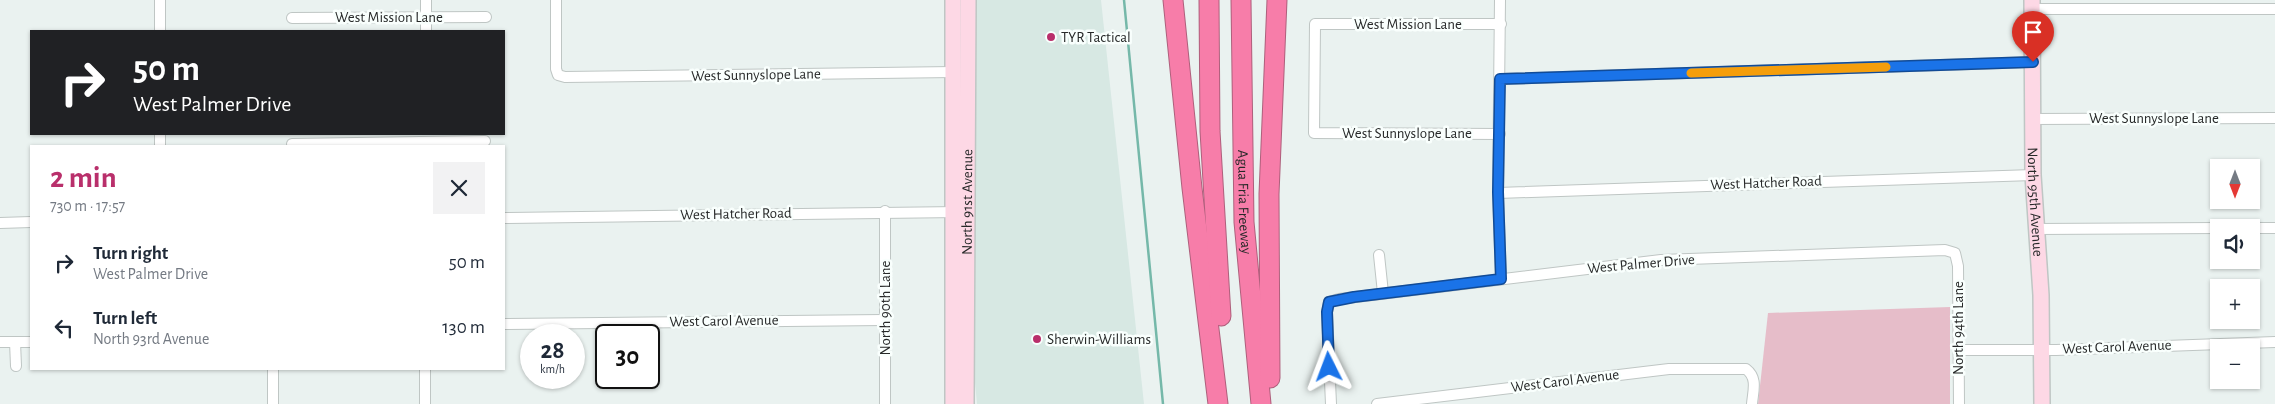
<!DOCTYPE html>
<meta charset="utf-8">
<style>
:root{--surface:#fff;--page:#f2f2f3;--text:#1f2937;--muted:#747a83;--accent:#b92f6b}
body{margin:0;font-family:"Alegreya Sans",sans-serif;background:var(--page);color:var(--text);height:100vh;display:flex;flex-direction:column;font-size:19px;white-space:nowrap}
*{box-sizing:border-box;margin:0}
p{font-size:16px;color:var(--muted)}
.icon{flex:none;width:28px;height:28px;fill:none;stroke:currentColor;stroke-width:2;stroke-linecap:round;stroke-linejoin:round}
.map{position:relative;flex:1;overflow:hidden}
.details{position:absolute;left:30px;top:145px;width:475px;height:225px;display:flex;flex-direction:column;background:var(--surface);border-radius:0px;box-shadow:0 1px 4px #0004}
.details>*{flex:none}
.top-card{position:absolute;left:30px;top:30px;width:475px;height:105px;border-radius:0px;box-shadow:0 1px 4px #0004;background:#202124;color:#fff;overflow:hidden}
.needle{width:32px;rotate:180deg}
.buttons{position:absolute;left:2210px;top:159px;display:grid;gap:10px}
.buttons a{display:grid;place-items:center;width:50px;height:50px;border-radius:0px;background:var(--surface);box-shadow:0 1px 4px #0004;font-size:25px}
.speed{position:absolute;left:520px;top:324px;display:flex;gap:10px;font-size:25px;font-weight:700;text-align:center}
.speed>*{display:grid;place-content:center;width:65px;height:65px;border-radius:50%;background:var(--surface);box-shadow:0 1px 4px #0004;line-height:1}
.speed small{font-size:12px;font-weight:400}
.speed .limit{border:2px solid #111;border-radius:8px;background:#fff;color:#111}
.pin{position:absolute;display:grid;place-items:center;width:42px;height:42px;color:#fff;margin:-51px -21px;border-radius:50% 50% 50% 0;rotate:-45deg;box-shadow:0 0 5px #0007}
.pin .icon{rotate:45deg}
.me{position:absolute;width:55px;margin:-28px;rotate:357deg;stroke-linejoin:round;filter:drop-shadow(0 0 4px #0008)}
.turn{display:flex;align-items:center;gap:18px;height:105px;padding:0 20px;font-size:22px}
.turn .icon{width:65px;height:65px;stroke-width:2.5}
.turn b{display:block;font-size:35px;line-height:42px}
.round{display:grid;place-items:center;flex:none;width:52px;height:52px;border-radius:0px;background:var(--page)}
.overview{display:flex;align-items:center;justify-content:space-between;height:85px;padding:0 20px}
h1{font-size:30px;font-weight:700;line-height:38px;color:var(--accent)}
ul{padding:0;list-style:none}
li{display:flex;align-items:center;gap:15px;height:65px;padding:0 20px}
li div{flex:1}
li b{display:block;font-size:19px}
li em{font-style:normal}
.map>svg:first-child{display:block}
</style>
<div class="map">
<svg width="2275" height="404" viewBox="0 0 2275 404">
<rect width="100%" height="100%" fill="#eaf2f0"/>
<!-- built -->
<polygon fill="#d7e8e3" points="974,0 1101,0 1144,404 977,404 972,350"/>
<!-- green -->
<polygon fill="#e6bdc9" points="1950,307 1950,404 1758,404 1768,313"/>
<g fill="none" stroke-linecap="round" stroke-linejoin="round">
<!-- stream -->
<polyline stroke="#75b8a9" stroke-width="2.5" points="1124,0 1163,404"/>
<defs>
<g id="street">
<polyline points="556,0 556,69 558,75 565,77 954,72"/>
<polyline points="1500,0 1498,193 1501,279"/>
<polyline points="2032,9 2275,9"/>
<polyline points="292,18 486,17"/>
<polyline points="160,31 160,0"/>
<polyline points="426,31 426,0"/>
<polyline points="1500,79 2033,62"/>
<polyline points="2033,119 2275,118"/>
<polyline points="1500,134 1314,133 1315,24 1501,24"/>
<polyline points="292,144 485,141"/>
<polyline points="160,146 160,134"/>
<polyline points="1498,193 2033,175"/>
<polyline points="504,218 959,212"/>
<polyline points="0,223 31,222"/>
<polyline points="2251,228 2275,228"/>
<polyline points="2037,229 2219,228"/>
<polyline points="1379,255 1383,293"/>
<polyline points="504,324 884,320"/>
<polyline points="0,342 31,342"/>
<polyline points="15,342 16,366"/>
<polyline points="1958,350 2056,350 2275,342"/>
<polyline points="273,369 273,404"/>
<polyline points="425,404 425,369"/>
<polyline points="885,404 885,211"/>
<polyline points="1331,404 1327,312 1329,302 1339,299 1661,260 1945,250 1955,253 1958,266 1959,404"/>
<path d="M1377 404 1669 369H1746C1758 378 1753 391 1752 404"/>
</g>
<g id="secondary">
<path id="s1" d="M2032 0 2033 175 2041 295 2042 404"/>
<polyline points="953,404 953,0"/>
<path id="s2" d="M966 404 968 0"/>
</g>
<g id="highway">
<polyline points="1173,0 1192,188 1218,404"/>
<polyline points="1209,0 1210,131 1221,316"/>
<path id="s3" d="M1241 0 1244 222 1261 404"/>
<polyline points="1270,378 1269,194 1277,0"/>
</g>
</defs>
<!-- street casing -->
<use href="#street" stroke="#bfc6c4" stroke-width="12"/>
<!-- secondary casing -->
<use href="#secondary" stroke="#bfc6c4" stroke-width="18"/>
<!-- highway casing -->
<use href="#highway" stroke="#ae607c" stroke-width="21"/>
<!-- street -->
<use href="#street" stroke="#fff" stroke-width="10"/>
<!-- secondary -->
<use href="#secondary" stroke="#fdd8e5" stroke-width="15"/>
<!-- highway -->
<use href="#highway" stroke="#f77da9" stroke-width="19"/>
</g>
<g fill="none" stroke-linecap="round" stroke-linejoin="round">
<defs>
<polyline id="route" points="1329,367 1327,312 1329,302 1354,297 1501,279 1498,192 1500,79 2033,62"/>
</defs>
<!-- route casing -->
<use href="#route" stroke="#114b97" stroke-width="12"/>
<!-- route -->
<use href="#route" stroke="#1a73e8" stroke-width="9"/>
<!-- slow -->
<polyline stroke="#f59e0b" stroke-width="9" points="1691,73 1886,67"/>
</g>
<!-- markers -->
<g fill="#b92f6b" stroke="#f9fffd" stroke-width="2">
<circle cx="1051" cy="37" r="5"/>
<circle cx="1037" cy="339" r="5"/>
</g>
<g text-anchor="middle" dominant-baseline="central" stroke-width="5" stroke-linejoin="round" paint-order="stroke">
<!-- street labels -->
<g font-size="15" fill="#272929" stroke="#f9fffd">
<text x="389" y="17">West Mission Lane</text>
<text x="1408" y="24">West Mission Lane</text>
<text transform="translate(756 75) rotate(-1)">West Sunnyslope Lane</text>
<text x="2154" y="118">West Sunnyslope Lane</text>
<text x="1407" y="133">West Sunnyslope Lane</text>
<text transform="translate(1766 183) rotate(-2)">West Hatcher Road</text>
<text stroke="none"><textPath href="#s2" startOffset="202">North 91st Avenue</textPath></text>
<text stroke="none"><textPath href="#s3" startOffset="202">Agua Fria Freeway</textPath></text>
<text stroke="none"><textPath href="#s1" startOffset="202">North 95th Avenue</textPath></text>
<text transform="translate(736 214) rotate(-1)">West Hatcher Road</text>
<text transform="translate(1641 264) rotate(-5)">West Palmer Drive</text>
<text transform="translate(885 308) rotate(-90)">North 90th Lane</text>
<text transform="translate(724 321) rotate(-1)">West Carol Avenue</text>
<text transform="translate(1958 328) rotate(-90)">North 94th Lane</text>
<text transform="translate(2117 347) rotate(-2)">West Carol Avenue</text>
<text transform="translate(1565 381) rotate(-7)">West Carol Avenue</text>
</g>
<!-- poi labels -->
<g font-size="15" fill="#272929" stroke="#f9fffd" text-anchor="start">
<text x="1061" y="37">TYR Tactical</text>
<text x="1047" y="339">Sherwin-Williams</text>
</g>
</g>
</svg>
<div class="buttons">
<a><svg class="needle" viewBox="-14 -14 28 28"><path d="M0-13l5 13h-10z" fill="#e53935"/><path d="M0 13l5-13h-10z" fill="#747a83"/></svg></a>
<a><svg class="icon" aria-label="sound" viewBox="0 0 24 24"><path d="M4 9h4l5-4v14l-5-4H4zM17 9q2 3 0 6"/></svg></a>
<a>+</a>
<a>−</a>
</div>
<div class="speed"><div>28<small>km/h</small></div><div class="limit">30</div></div>
<div class="pin" style="left:2033px;top:62px;background:#d93025"><svg class="icon" aria-label="arrive" viewBox="0 0 24 24"><path d="M6 21V4h12l-3 4 3 4H6"/></svg></div>
<svg class="me" style="left:1329px;top:367px" viewBox="-20 -20 40 40"><path d="M0-17L14 15 0 8-14 15z" fill="#1a73e8" stroke="#fff" stroke-width="4"/></svg>
<div class="top-card">
<div class="turn"><svg class="icon" aria-label="right" viewBox="0 0 24 24"><path d="M7 20v-9h11M14 6l5 5-5 5"/></svg><div><b>50 m</b>West Palmer Drive</div></div>
</div>
<section class="details">
<div class="overview"><div><h1>2 min</h1><p>730 m · 17:57</p></div><a class="round"><svg class="icon" aria-label="close" viewBox="0 0 24 24"><path d="M6 6l12 12M18 6L6 18"/></svg></a></div>
<ul>
<li><svg class="icon" aria-label="right" viewBox="0 0 24 24"><path d="M7 20v-9h11M14 6l5 5-5 5"/></svg><div><b>Turn right</b><p>West Palmer Drive</p></div><em>50 m</em></li>
<li><svg class="icon" aria-label="left" viewBox="0 0 24 24"><path d="M17 20v-9H6M10 6l-5 5 5 5"/></svg><div><b>Turn left</b><p>North 93rd Avenue</p></div><em>130 m</em></li>
</ul>
</section>
</div>
